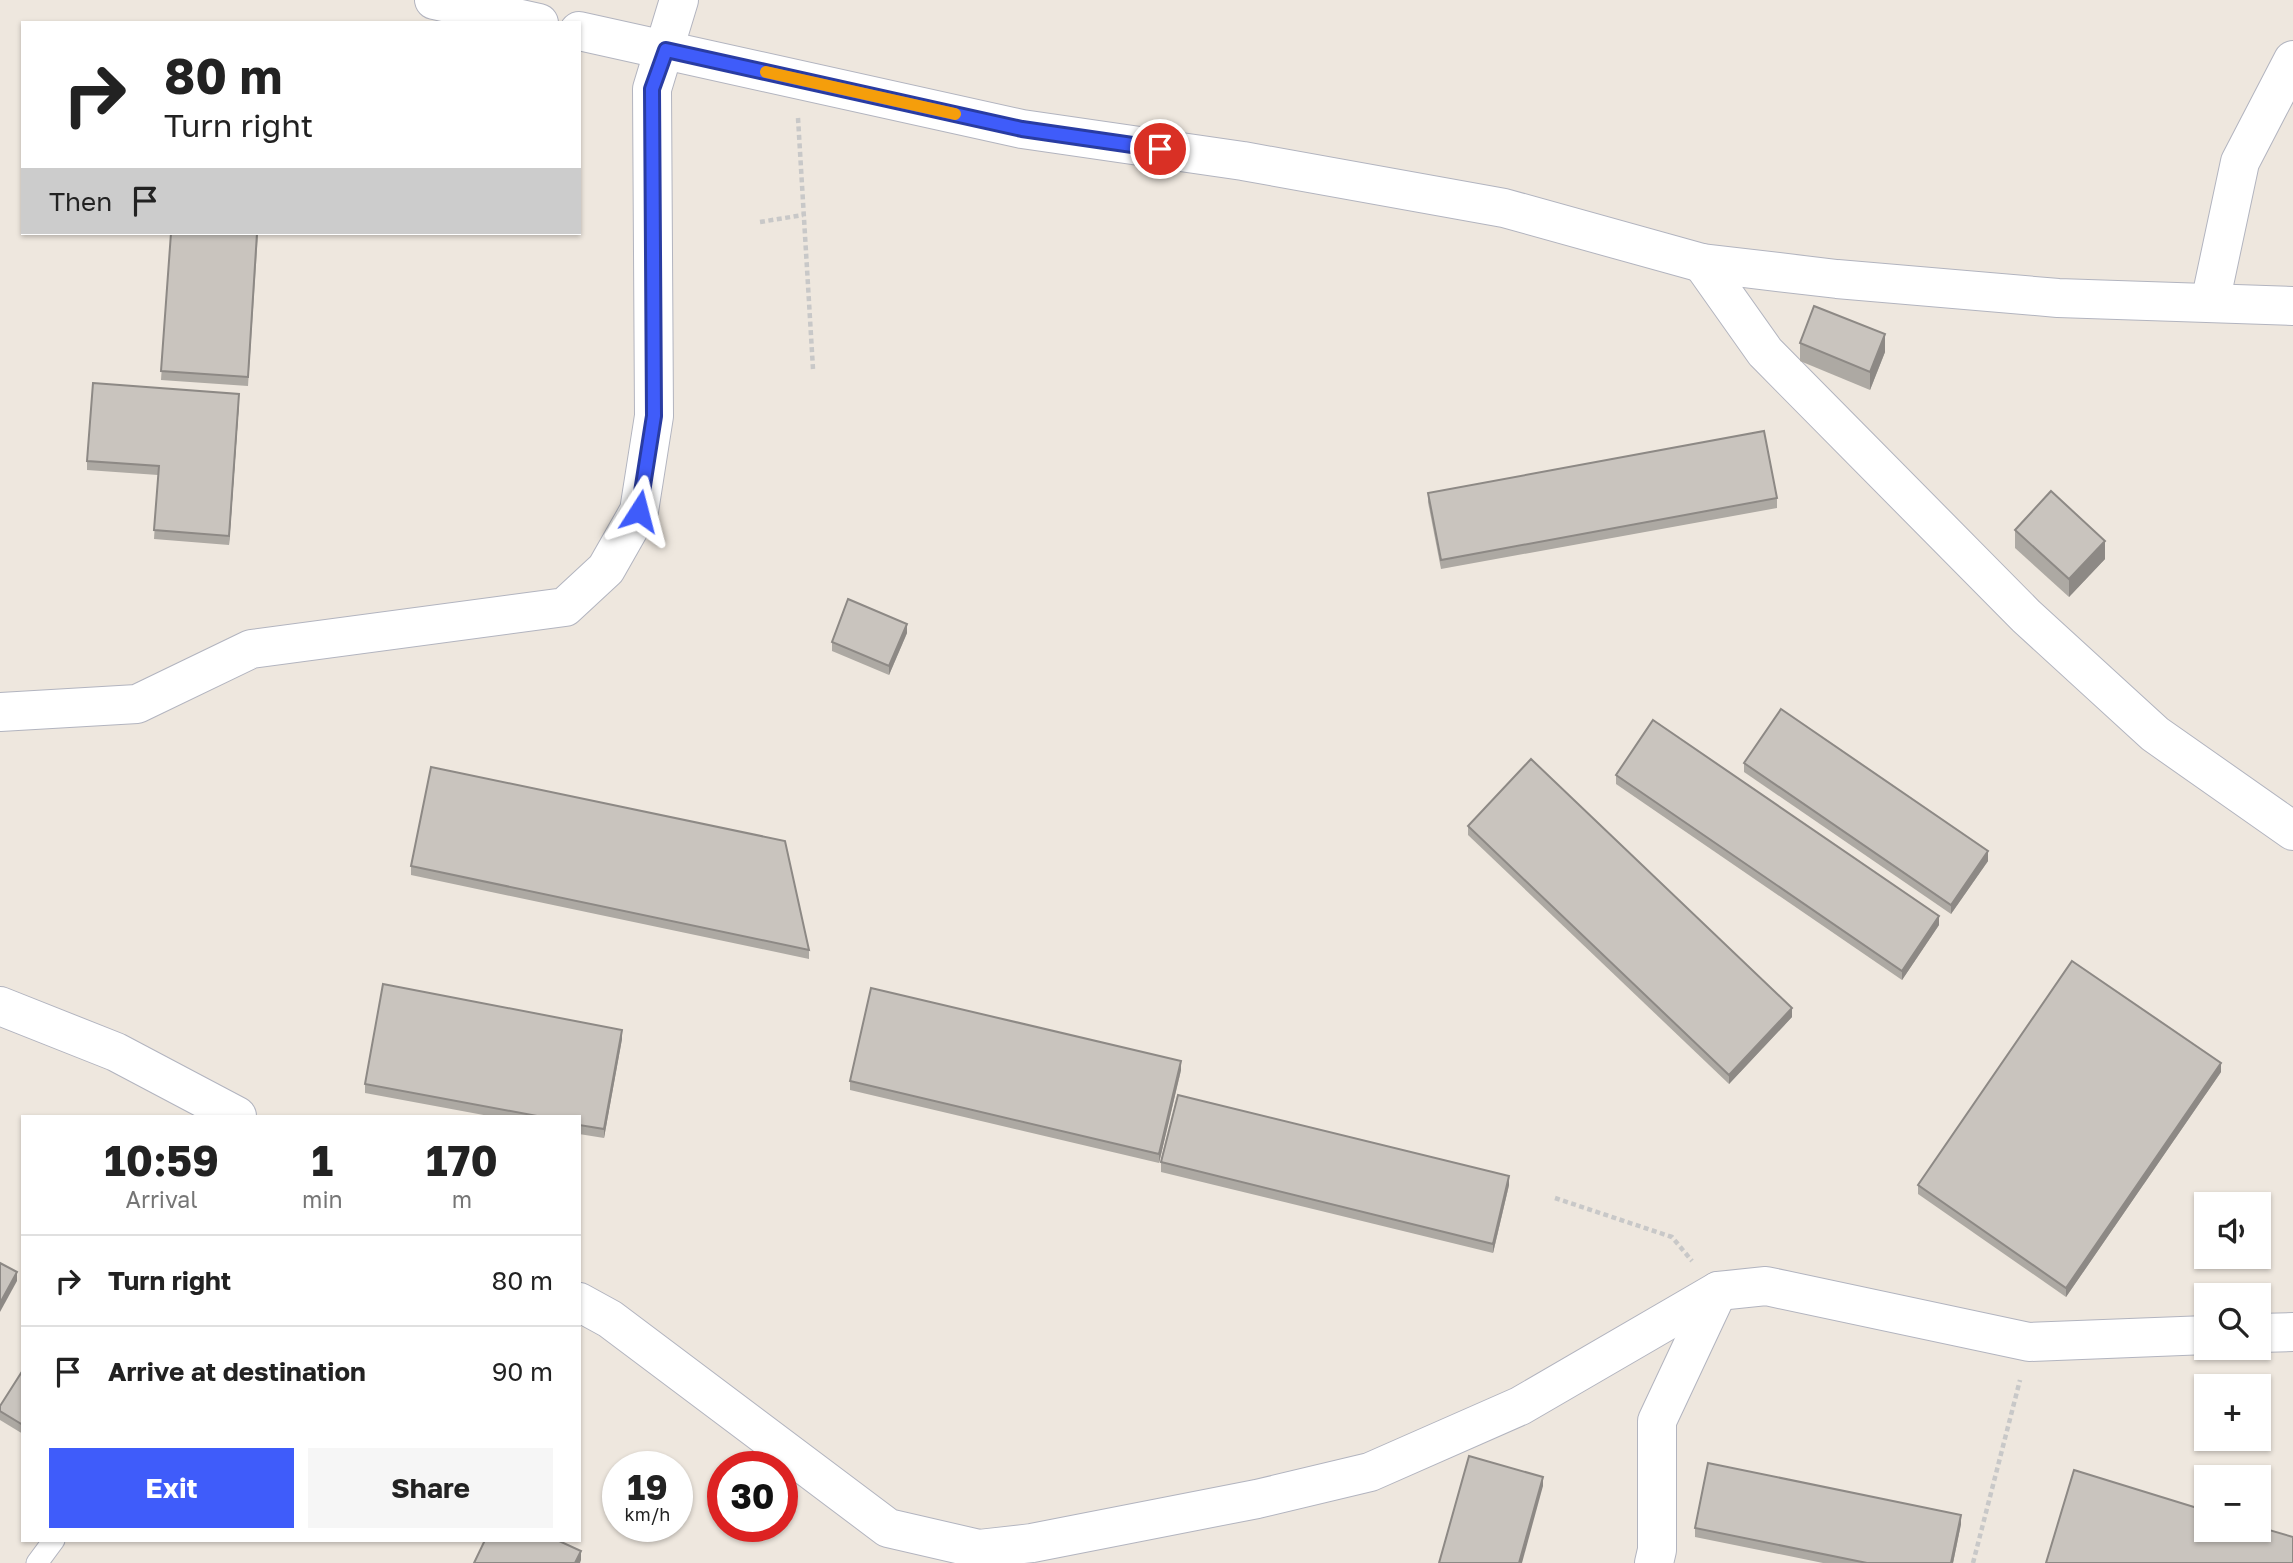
<!DOCTYPE html>
<meta charset="utf-8">
<style>
:root{--surface:#fff;--page:#f6f6f6;--text:#222;--muted:#767676;--line:#e0e0e0;--accent:#3f5cfa}
body{margin:0;font-family:"Golos Text",sans-serif;background:var(--page);color:var(--text);height:100vh;display:flex;flex-direction:column;font-size:26px;white-space:nowrap}
*{box-sizing:border-box;margin:0}
p{font-size:23px;color:var(--muted)}
.icon{flex:none;width:38px;height:38px;fill:none;stroke:currentColor;stroke-width:2;stroke-linecap:round;stroke-linejoin:round}
.map{position:relative;flex:1;overflow:hidden}
.drawer{position:absolute;left:21px;top:1115px;width:560px;height:427px;display:flex;flex-direction:column;background:var(--surface);border-radius:0px;box-shadow:0 2px 5px #0004}
.drawer>*{flex:none}
.guide{position:absolute;left:21px;top:21px;width:560px;height:214px;border-radius:0px;box-shadow:0 2px 5px #0004;background:#fff;color:var(--text);overflow:hidden}
.controls{position:absolute;left:2194px;top:1192px;display:grid;gap:14px}
.controls a{display:grid;place-items:center;width:77px;height:77px;border-radius:0px;background:var(--surface);box-shadow:0 2px 5px #0004;font-size:35px}
.speed{position:absolute;left:602px;top:1451px;display:flex;gap:14px;font-size:35px;font-weight:700;text-align:center}
.speed>*{display:grid;place-content:center;width:91px;height:91px;border-radius:50%;background:var(--surface);box-shadow:0 2px 5px #0004;line-height:1}
.speed small{font-size:18px;font-weight:400}
.speed .limit{border:10px solid #d22;background:#fff;color:#111}
.pin{position:absolute;display:grid;place-items:center;width:60px;height:60px;color:#fff;margin:-30px;border:4px solid #fff;border-radius:50%;box-shadow:0 2px 7px #0007}
.me{position:absolute;width:77px;margin:-38px;rotate:9deg;stroke-linejoin:round;filter:drop-shadow(0 0 5px #0008)}
.turn{display:flex;align-items:center;gap:24px;height:147px;padding:0 28px;font-size:32px}
.turn .icon{width:91px;height:91px;stroke-width:2.5}
.turn b{display:block;font-size:49px;line-height:60px}
.then{display:flex;align-items:center;height:66px;padding:0 28px;background:#0003;gap:14px;font-size:26px}
.eta{display:flex;justify-content:space-evenly;align-items:center;height:119px;text-align:center}
.eta b{font-size:42px;font-weight:700;line-height:49px}
.action{display:flex;gap:14px;margin-top:auto;padding:14px 28px}
.action a{flex:1;height:80px;border-radius:0px;background:var(--accent);color:#fff;font-size:28px;font-weight:700;line-height:80px;text-align:center}
.action a+a{background:var(--page);color:var(--text)}
ul{padding:0;list-style:none}
li{display:flex;align-items:center;gap:21px;height:91px;padding:0 28px;border-top:2px solid var(--line)}
li div{flex:1}
li b{display:block;font-size:26px}
li em{font-style:normal}
.map>svg:first-child{display:block}
</style>
<div class="map">
<svg width="2293" height="1563" viewBox="0 0 2293 1563">
<rect width="100%" height="100%" fill="#eee7de"/>
<g fill="none" stroke-linecap="round" stroke-linejoin="round">
<defs>
<polyline id="lane" points="37,1563 54,1540"/>
<g id="street">
<polyline points="1702,263 1765,352 2026,616 2155,734 2293,831"/>
<polyline points="2210,303 2240,162 2293,60"/>
<polyline points="0,712 137,704 251,649 565,607 606,569 639,511 654,416 652,89 679,0"/>
<polyline points="0,1006 116,1052 237,1116"/>
<polyline points="579,1302 610,1319 888,1528 979,1549 1032,1543 1257,1499 1370,1472 1520,1406 1718,1291 1766,1286 2029,1342 2207,1335"/>
<polyline points="2259,1333 2293,1332"/>
<polyline points="1654,1563 1657,1550 1657,1421 1718,1291"/>
</g>
<g id="secondary">
<polyline points="434,0 539,23"/>
<polyline points="579,31 1022,129 1243,161 1504,208 1702,263 1837,279 2058,298 2293,306"/>
</g>
</defs>
<!-- lane casing -->
<use href="#lane" stroke="#b2b4bf" stroke-width="23"/>
<!-- street casing -->
<use href="#street" stroke="#b2b4bf" stroke-width="40"/>
<!-- secondary casing -->
<use href="#secondary" stroke="#b2b4bf" stroke-width="40"/>
<!-- path -->
<g stroke="#c8c8c8" stroke-width="4.5" stroke-dasharray="5 3.5" stroke-linecap="butt">
<polyline points="798,118 813,369"/>
<polyline points="760,222 803,215"/>
<polyline points="1555,1198 1672,1237 1692,1261"/>
<polyline points="1973,1563 2020,1380"/>
</g>
<!-- lane -->
<use href="#lane" stroke="#fff" stroke-width="21"/>
<!-- street -->
<use href="#street" stroke="#fff" stroke-width="38"/>
<!-- secondary -->
<use href="#secondary" stroke="#fff" stroke-width="38"/>
</g>
<!-- wall -->
<g fill="#ada9a3">
<polygon points="171,233 258,233 248,386 161,380"/>
<polygon points="1800,343 1885,352 1870,390 1800,361"/>
<polygon points="239,403 229,545 154,539 158,475 87,470 87,461"/>
<polygon points="1428,493 1777,498 1777,508 1441,569 1428,502"/>
<polygon points="2015,530 2105,559 2069,597 2015,548"/>
<polygon points="907,633 889,675 832,651 832,642"/>
<polygon points="1744,763 1988,861 1951,914 1744,772"/>
<polygon points="1616,775 1939,925 1902,980 1616,784"/>
<polygon points="1468,826 1792,1017 1729,1084 1468,835"/>
<polygon points="411,866 809,950 809,959 411,875"/>
<polygon points="622,1039 604,1138 579,1134 579,1116 489,1116 365,1093 365,1084"/>
<polygon points="1181,1070 1159,1163 850,1090 850,1081"/>
<polygon points="2221,1072 2066,1297 1918,1194 1918,1185"/>
<polygon points="1161,1162 1509,1185 1493,1253 1161,1172"/>
<polygon points="23,1370 23,1434 0,1420 0,1406"/>
<polygon points="1961,1524 1953,1563 1823,1563 1695,1537 1695,1528"/>
</g>
<!-- shaded-wall -->
<g fill="#8d8985">
<polygon points="1885,334 1885,352 1870,390 1870,372"/>
<polygon points="239,394 239,403 229,545 229,536"/>
<polygon points="2105,541 2105,559 2069,597 2069,579"/>
<polygon points="907,624 907,633 889,675 889,666"/>
<polygon points="1988,851 1988,861 1951,914 1951,905"/>
<polygon points="1939,916 1939,925 1902,980 1902,971"/>
<polygon points="1792,1008 1792,1017 1729,1084 1729,1075"/>
<polygon points="622,1030 622,1039 604,1138 604,1129"/>
<polygon points="1181,1061 1181,1070 1159,1163 1159,1154"/>
<polygon points="2221,1063 2221,1072 2066,1297 2066,1288"/>
<polygon points="1509,1176 1509,1185 1493,1253 1493,1244"/>
<polygon points="17,1272 17,1281 0,1312 0,1303"/>
<polygon points="1543,1477 1543,1486 1522,1563 1519,1563"/>
<polygon points="1961,1515 1961,1524 1953,1563 1951,1563"/>
<polygon points="581,1551 581,1560 580,1563 575,1563"/>
</g>
<!-- building -->
<g fill="#c9c4be" stroke="#8d8985" stroke-width="2">
<polygon points="171,233 257,233 248,377 161,371"/>
<polygon points="1814,306 1885,334 1870,372 1800,343"/>
<polygon points="93,383 239,394 229,536 154,530 159,466 87,461"/>
<polygon points="1764,431 1777,498 1441,560 1428,493"/>
<polygon points="2051,491 2105,541 2069,579 2015,530"/>
<polygon points="848,599 907,624 889,666 832,642"/>
<polygon points="1781,709 1988,851 1951,905 1744,763"/>
<polygon points="1653,720 1939,916 1902,971 1616,775"/>
<polygon points="1531,759 1792,1008 1729,1075 1468,826"/>
<polygon points="431,767 785,841 809,950 411,866"/>
<polygon points="2072,961 2221,1063 2066,1288 1918,1185"/>
<polygon points="383,984 622,1030 604,1129 579,1125 579,1116 537,1116 365,1084"/>
<polygon points="871,988 1181,1061 1159,1154 850,1081"/>
<polygon points="1178,1095 1509,1176 1493,1244 1161,1162"/>
<polygon points="0,1263 17,1272 0,1303"/>
<polygon points="23,1370 23,1425 0,1411 0,1406"/>
<polygon points="1469,1456 1543,1477 1519,1563 1439,1563"/>
<polygon points="1708,1463 1961,1515 1951,1563 1867,1563 1695,1528"/>
<polygon points="2074,1470 2207,1511 2207,1530 2259,1530 2259,1527 2293,1537 2293,1563 2046,1563"/>
<polygon points="485,1540 557,1540 581,1551 575,1563 474,1563"/>
</g>
<g fill="none" stroke-linecap="round" stroke-linejoin="round">
<defs>
<polyline id="route" points="639,511 654,416 652,89 666,50 1022,129 1160,149"/>
</defs>
<!-- route casing -->
<use href="#route" stroke="#293ca2" stroke-width="18"/>
<!-- route -->
<use href="#route" stroke="#3f5cfa" stroke-width="12"/>
<!-- slow -->
<polyline stroke="#f59e0b" stroke-width="12" points="766,72 955,114"/>
</g>
</svg>
<div class="controls">
<a><svg class="icon" aria-label="sound" viewBox="0 0 24 24"><path d="M4 9h4l5-4v14l-5-4H4zM17 9q2 3 0 6"/></svg></a>
<a><svg class="icon" aria-label="search" viewBox="0 0 24 24"><circle cx="10" cy="10" r="6"/><path d="M15 15l6 6"/></svg></a>
<a>+</a>
<a>−</a>
</div>
<div class="speed"><div>19<small>km/h</small></div><div class="limit">30</div></div>
<div class="pin" style="left:1160px;top:149px;background:#d93025"><svg class="icon" aria-label="arrive" viewBox="0 0 24 24"><path d="M6 21V4h12l-3 4 3 4H6"/></svg></div>
<svg class="me" style="left:639px;top:511px" viewBox="-20 -20 40 40"><path d="M0-17L14 15 0 8-14 15z" fill="#3f5cfa" stroke="#fff" stroke-width="4"/></svg>
<div class="guide">
<div class="turn"><svg class="icon" aria-label="right" viewBox="0 0 24 24"><path d="M7 20v-9h11M14 6l5 5-5 5"/></svg><div><b>80 m</b>Turn right</div></div>
<div class="then">Then<svg class="icon" aria-label="arrive" viewBox="0 0 24 24"><path d="M6 21V4h12l-3 4 3 4H6"/></svg></div>
</div>
<section class="drawer">
<div class="eta">
<div><b>10:59</b><p>Arrival</p></div>
<div><b>1</b><p>min</p></div>
<div><b>170</b><p>m</p></div>
</div>
<ul>
<li><svg class="icon" aria-label="right" viewBox="0 0 24 24"><path d="M7 20v-9h11M14 6l5 5-5 5"/></svg><div><b>Turn right</b></div><em>80 m</em></li>
<li><svg class="icon" aria-label="arrive" viewBox="0 0 24 24"><path d="M6 21V4h12l-3 4 3 4H6"/></svg><div><b>Arrive at destination</b></div><em>90 m</em></li>
</ul>
<div class="action"><a>Exit</a><a>Share</a></div>
</section>
</div>
